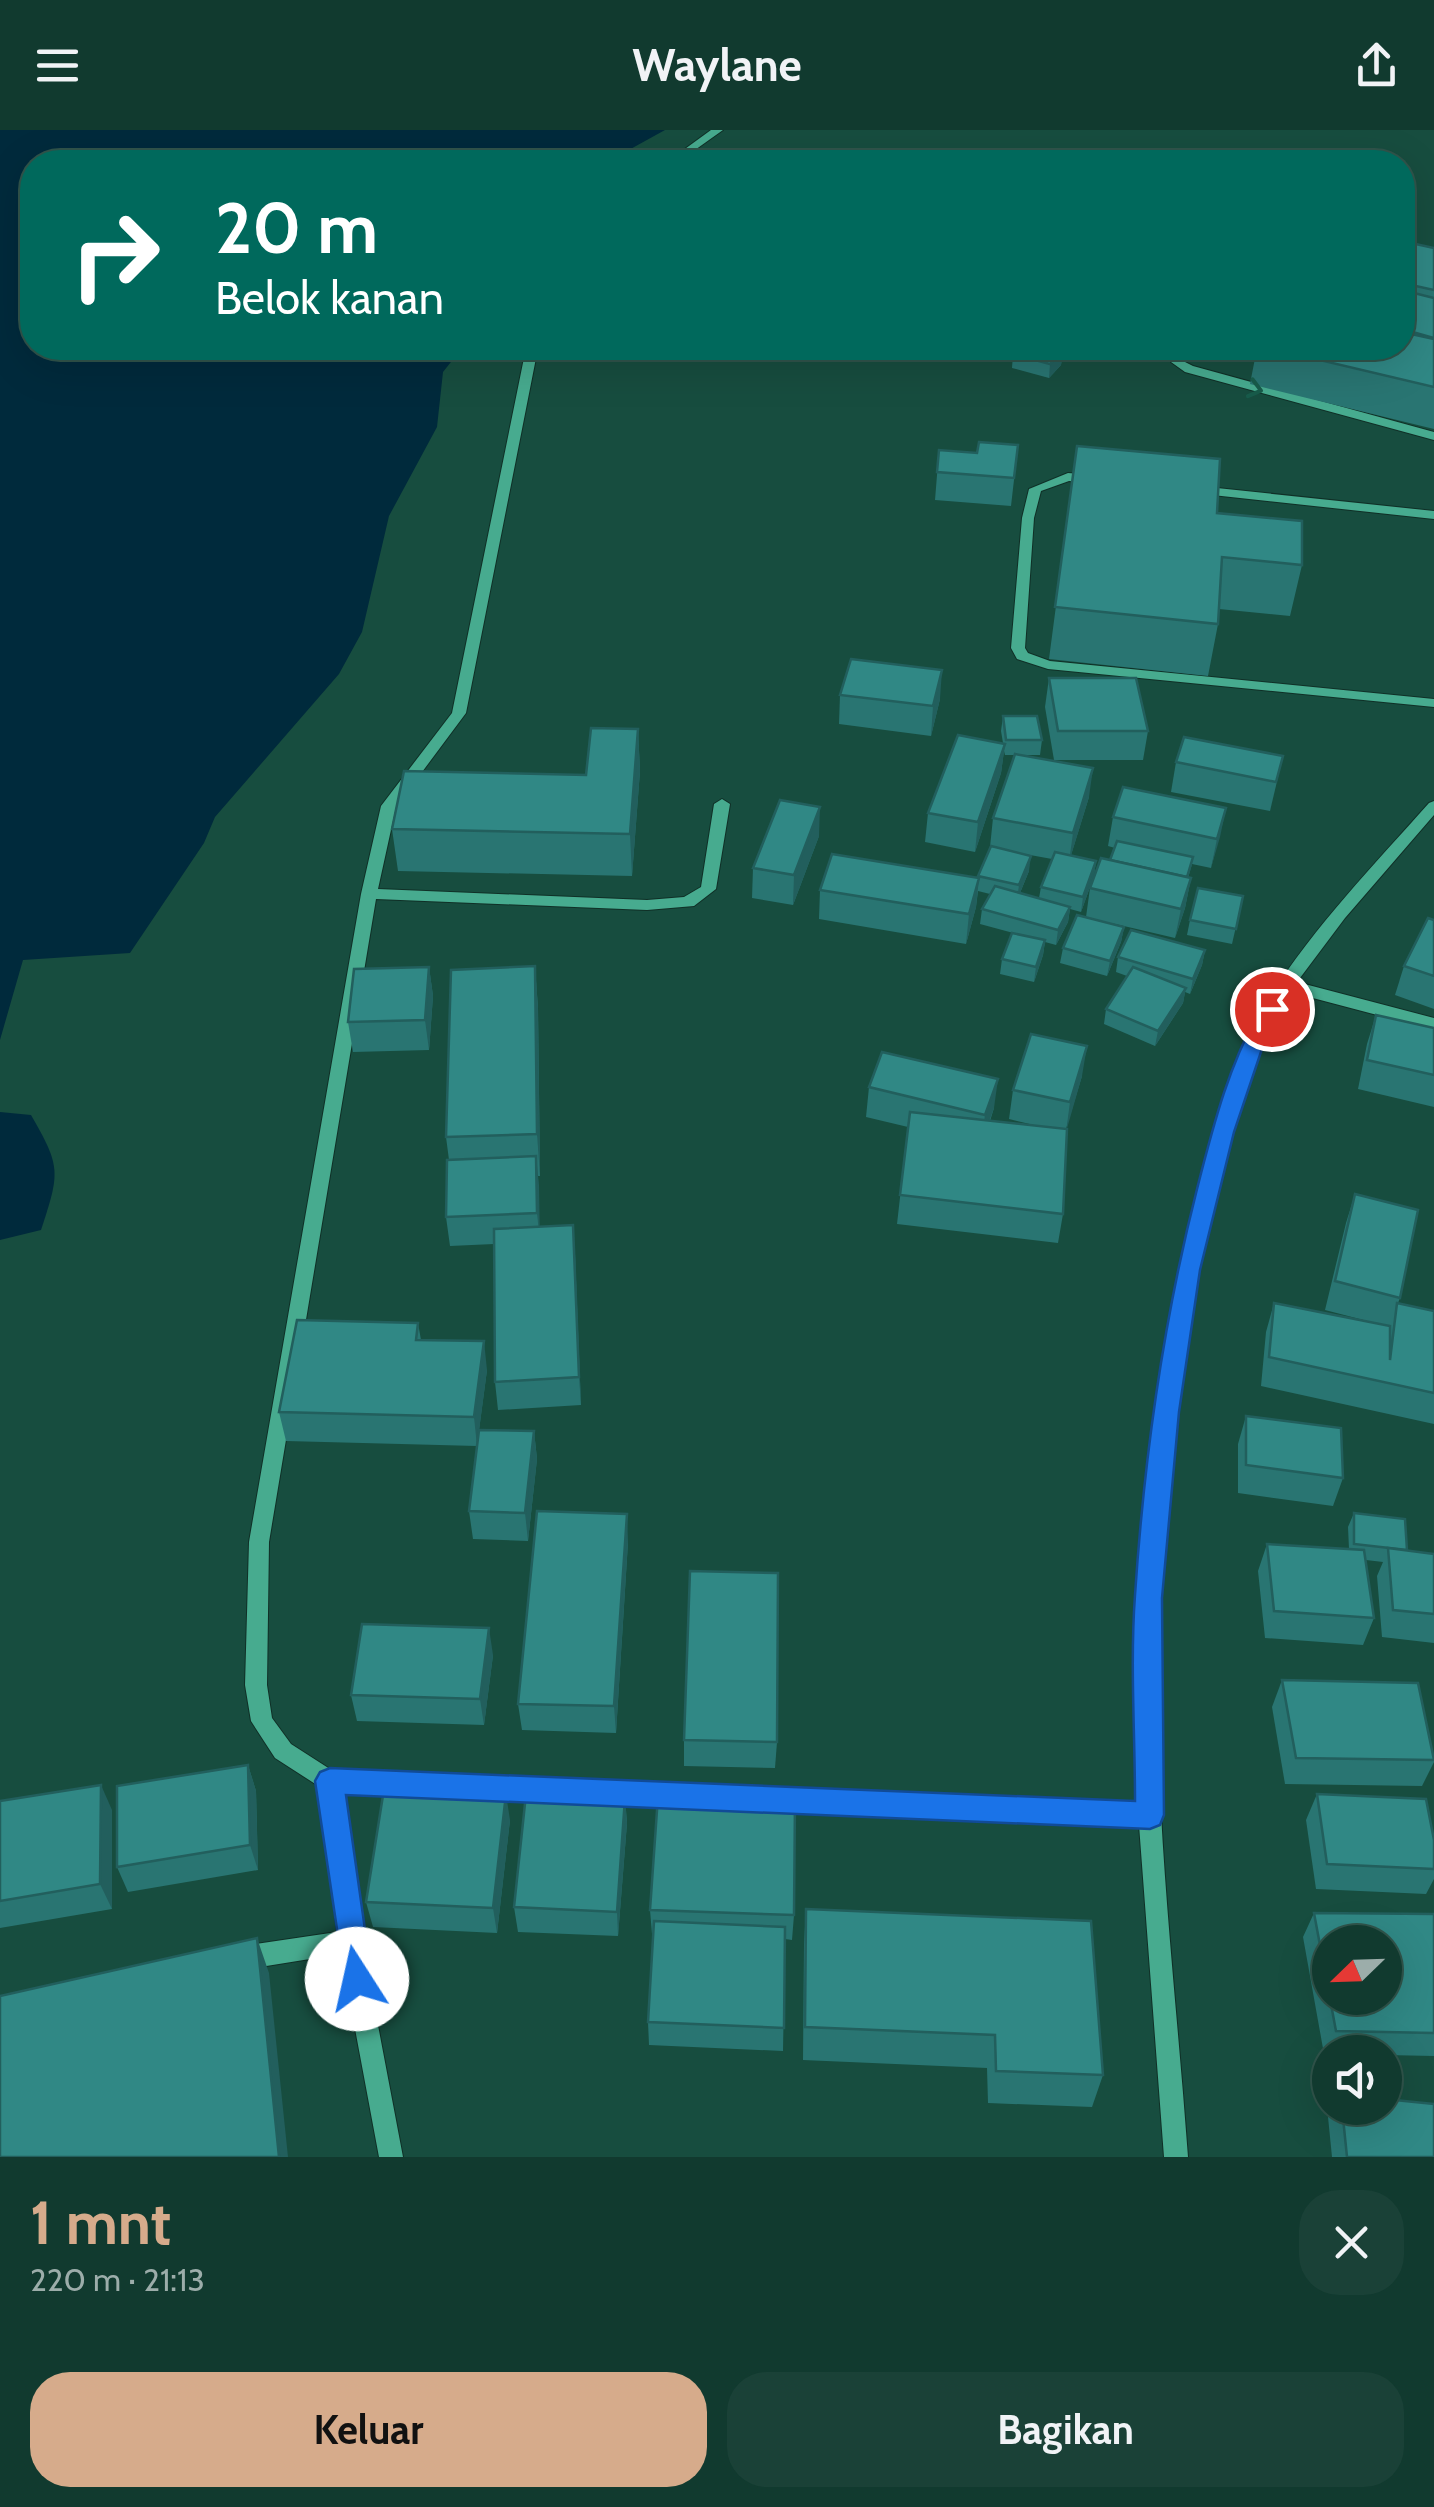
<!DOCTYPE html>
<html lang="id">
<meta charset="utf-8">
<style>
:root{--surface:#113a2f;--page:#1a4137;--text:#f1f3f6;--muted:#9cadaa;--line:#30544b;--accent:#d6ab8b}
body{margin:0;font-family:Cabin,sans-serif;background:var(--page);color:var(--text);height:100vh;display:flex;flex-direction:column;font-size:38px;white-space:nowrap}
*{box-sizing:border-box;margin:0}
p{font-size:32px;color:var(--muted)}
.icon{flex:none;width:55px;height:55px;fill:none;stroke:currentColor;stroke-width:2;stroke-linecap:round;stroke-linejoin:round}
.map{position:relative;height:2027px;overflow:hidden}
.details{display:flex;flex-direction:column;background:var(--surface);flex:1}
.details>*{flex:none}
.banner{position:absolute;left:20px;top:20px;width:1395px;height:210px;border-radius:40px;box-shadow:0 10px 40px #0002,0 0 0 2px var(--line);background:#00695c;color:#fff;overflow:hidden}
.needle{width:65px;rotate:247deg}
.fabs{position:absolute;left:1312px;top:1795px;display:grid;gap:20px}
.fabs a{display:grid;place-items:center;width:90px;height:90px;border-radius:50%;background:var(--surface);box-shadow:0 10px 40px #0002,0 0 0 2px var(--line);font-size:50px}
.pin{position:absolute;display:grid;place-items:center;width:85px;height:85px;color:#fff;margin:-42px;border:5px solid #fff;border-radius:50%;box-shadow:0 2px 10px #0007}
.me{position:absolute;width:110px;margin:-55px;rotate:350deg;stroke-linejoin:round;filter:drop-shadow(0 0 8px #0008)}
.turn{display:flex;align-items:center;gap:35px;height:210px;padding:0 30px;font-size:45px}
.turn .icon{width:130px;height:130px;stroke-width:2.5}
.turn b{display:block;font-size:70px;line-height:85px}
.round{display:grid;place-items:center;flex:none;width:105px;height:105px;border-radius:40px;background:var(--page)}
.headline{display:flex;align-items:center;justify-content:space-between;height:170px;padding:0 30px}
h1{font-size:60px;font-weight:700;line-height:75px;color:var(--accent)}
.primary-button{display:flex;gap:20px;margin-top:auto;padding:20px 30px}
.primary-button a{flex:1;height:115px;border-radius:40px;background:var(--accent);color:#111;font-size:40px;font-weight:700;line-height:115px;text-align:center}
.primary-button a+a{background:var(--page);color:var(--text)}
header{display:flex;justify-content:space-between;align-items:center;height:130px;padding:0 30px;background:var(--surface);font-size:45px;font-weight:700}
.map>svg:first-child{display:block}
</style>
<header><svg class="icon" aria-label="menu" viewBox="0 0 24 24"><path d="M4 6h16M4 12h16M4 18h16"/></svg>Waylane<svg class="icon" aria-label="share" viewBox="0 0 24 24"><path d="M12 15V3M7 8l5-5 5 5M5 13v7h14v-7"/></svg></header>
<div class="map">
<svg width="1434" height="2027" viewBox="0 0 1434 2027">
<rect width="100%" height="100%" fill="#174d3f"/>
<!-- water -->
<g fill="#002a3c">
<polygon points="0,0 665,0 607,32 32,32 32,218 462,218 443,242 437,297 389,386 362,502 339,544 215,687 204,713 130,823 23,830 0,910"/>
<path d="M0 982 31 985C61 1037 60 1042 41 1100L0 1110Z"/>
</g>
<g fill="none" stroke-linecap="round" stroke-linejoin="round">
<defs>
<g id="minor">
<polygon points="711,0 723,0 678,32 667,32"/>
<polygon points="526,218 538,218 466,583 396,677 378,759 647,770 684,767 701,757 714,674 722,669 730,674 716,759 694,776 647,780 376,769 269,1412 267,1555 272,1588 291,1614 333,1641 681,1657 689,1660 692,1667 689,1674 681,1677 342,1662 362,1811 403,2027 379,2027 341,1824 242,1840 234,1836 230,1828 234,1820 242,1816 337,1802 320,1657 275,1628 251,1591 245,1555 249,1412 361,764 381,676 452,583"/>
<polygon points="1172,218 1183,218 1183,231 1193,236 1434,302 1434,310 1185,242 1171,232"/>
<polygon points="1068,343 1092,345 1098,349 1092,353 1069,351 1041,361 1034,388 1025,518 1028,523 1050,531 1434,569 1434,577 1048,539 1017,529 1011,518 1022,388 1029,359"/>
<polygon points="1198,356 1434,381 1434,389 1194,363 1192,360"/>
<path d="M1434 671V685L1345 788 1297 852 1434 888V900L1290 862C1243 932 1227 1015 1209 1096 1171 1265 1153 1439 1158 1613 1162 1751 1178 1889 1188 2027H1164L1139 1695 772 1681 764 1678 761 1671 764 1664 772 1661 1138 1674C1130 1465 1149 1260 1200 1057 1214 1004 1224 948 1251 899 1297 814 1366 744 1429 673Z"/>
</g>
</defs>
<!-- minor casing -->
<use href="#minor" stroke="#103027" stroke-width="2"/>
<!-- minor -->
<use href="#minor" fill="#47ab8f" fill-rule="evenodd"/>
</g>
<!-- wall -->
<g fill="#297572" fill-rule="evenodd">
<polygon points="1402,111 1434,118 1434,299 1250,254 1257,218 1402,218"/>
<polygon points="1063,221 1061,235 1049,248 1012,238 1013,224"/>
<polygon points="1018,315 1011,376 935,370 939,320 977,323"/>
<polygon points="1077,316 1217,383 1302,435 1290,486 1219,479 1218,494 1208,546 1049,529"/>
<polygon points="1049,548 1148,601 1143,630 1054,630 1045,577"/>
<polygon points="840,565 940,569 931,606 839,594"/>
<path d="M1003 586 1042 610 1040 625H1021L1089 667 1071 725 1096 731 1094 746 1081 782 1070 779 1068 792 1056 815 1045 812 1043 825 1034 852 1000 844 1002 829 1017 804 980 794 982 779 990 764 978 761 976 777 966 814 819 789 820 760 978 748 990 717 993 688 1015 625H1005L1004 621 1001 643 975 722 925 712 928 683 1003 613 1001 601ZM1019 723 1052 729 1041 757 1039 768 1020 763 1029 741Z"/>
<polygon points="638,599 640,641 632,746 398,741 392,699 586,645"/>
<polygon points="1283,626 1270,681 1171,662 1176,632"/>
<polygon points="1226,678 1211,738 1192,734 1188,748 1191,748 1185,778 1175,808 1111,793 1124,797 1121,812 1107,846 1060,833 1063,818 1086,787 1090,758 1110,730 1115,718 1108,716 1113,687"/>
<polygon points="819,706 793,775 752,768 753,738"/>
<polygon points="1243,766 1232,814 1187,805 1190,790"/>
<polygon points="1434,790 1434,879 1395,865 1404,836"/>
<polygon points="1205,820 1202,835 1190,864 1185,862 1183,873 1155,916 1104,894 1106,879 1127,846 1116,842 1118,827"/>
<polygon points="535,836 538,878 540,1046 538,1046 539,1097 575,1124 581,1275 498,1280 495,1252 494,1114 450,1116 446,1087 449,1030 446,1007"/>
<polygon points="429,837 433,866 429,920 353,922 348,892"/>
<polygon points="1376,885 1434,898 1434,977 1358,959 1367,914"/>
<polygon points="1082,946 1066,999 1063,1084 1058,1113 897,1094 908,997 866,987 869,957 994,978 990,991 1042,997 1009,989 1013,960"/>
<polygon points="1355,1064 1400,1168 1398,1173 1434,1181 1434,1294 1261,1256 1266,1202 1274,1173 1375,1193 1325,1180 1346,1093"/>
<polygon points="418,1193 421,1210 487,1240 479,1300 534,1301 537,1329 528,1411 473,1409 469,1381 477,1316 286,1311 279,1282"/>
<polygon points="1246,1286 1343,1348 1333,1376 1238,1363 1238,1314"/>
<polygon points="1354,1383 1407,1421 1434,1424 1434,1513 1382,1507 1377,1446 1383,1432 1366,1430 1374,1488 1363,1515 1265,1508 1258,1441 1267,1414 1349,1419 1348,1397"/>
<polygon points="628,1412 616,1603 522,1600 518,1574"/>
<polygon points="493,1525 484,1595 357,1591 351,1565"/>
<polygon points="1282,1550 1434,1626 1434,1632 1422,1656 1285,1654 1272,1577"/>
<polygon points="684,1610 777,1612 775,1638 684,1636"/>
<polygon points="248,1635 256,1661 258,1740 128,1762 117,1737"/>
<polygon points="1317,1664 1434,1710 1434,1749 1426,1764 1316,1759 1306,1690"/>
<polygon points="625,1668 627,1693 618,1806 518,1802 514,1777"/>
<polygon points="0,1671 112,1680 112,1779 0,1798"/>
<polygon points="510,1690 497,1803 373,1797 366,1772"/>
<polygon points="806,1779 1103,1945 1092,1977 988,1973 987,1938 803,1930 804,1814"/>
<polygon points="650,1780 794,1785 792,1810 785,1809 783,1921 649,1915 648,1892 653,1804 652,1804"/>
<polygon points="1314,1783 1434,1784 1434,1926 1385,1925 1385,1922 1324,1924 1303,1807"/>
<polygon points="1334,1978 1385,1978 1434,2027 1332,2027 1328,1987"/>
</g>
<!-- shaded-wall -->
<g fill="#225f5d">
<polygon points="1063,221 1061,235 1049,248 1050,234"/>
<polygon points="942,540 940,569 931,606 933,576"/>
<polygon points="638,599 640,641 632,746 630,704"/>
<polygon points="1005,614 1001,643 975,722 978,692"/>
<polygon points="1093,638 1089,667 1069,732 1073,703"/>
<polygon points="820,677 819,706 793,775 794,745"/>
<polygon points="1226,678 1220,707 1211,738 1217,709"/>
<polygon points="1031,726 1029,741 1017,770 1019,755"/>
<polygon points="1096,731 1094,746 1081,782 1083,767"/>
<polygon points="979,748 976,777 966,814 969,784"/>
<polygon points="1191,748 1185,778 1175,808 1181,779"/>
<polygon points="1070,777 1068,792 1056,815 1058,800"/>
<polygon points="1124,797 1121,812 1107,846 1110,831"/>
<polygon points="1045,810 1043,825 1034,852 1036,837"/>
<polygon points="1205,820 1202,835 1190,864 1193,849"/>
<polygon points="535,836 538,878 540,1046 537,1004"/>
<polygon points="429,837 433,866 429,920 425,890"/>
<polygon points="1186,858 1183,873 1155,916 1158,901"/>
<polygon points="1087,916 1082,946 1066,1002 1070,972"/>
<polygon points="998,949 994,978 981,1014 985,985"/>
<polygon points="536,1026 539,1055 540,1112 537,1083"/>
<polygon points="573,1095 575,1124 581,1275 579,1247"/>
<polygon points="484,1211 487,1240 477,1316 474,1287"/>
<polygon points="534,1301 537,1329 528,1411 525,1383"/>
<polygon points="627,1384 628,1412 616,1603 614,1576"/>
<polygon points="489,1498 493,1525 484,1595 480,1569"/>
<polygon points="248,1635 256,1661 258,1740 250,1715"/>
<polygon points="101,1655 112,1680 112,1779 100,1754"/>
<polygon points="506,1664 510,1690 497,1803 493,1778"/>
<polygon points="625,1668 627,1693 618,1806 617,1782"/>
<polygon points="257,1808 269,1843 288,2027 279,2027"/>
</g>
<!-- building -->
<g fill="#308885" stroke="#225f5d" stroke-width="2.5" fill-rule="evenodd">
<polygon points="1402,111 1434,118 1434,160 1402,153"/>
<polygon points="1402,160 1434,168 1434,208 1402,199"/>
<polygon points="1402,202 1434,209 1434,257 1269,218 1402,218"/>
<polygon points="1020,218 1050,218 1063,221 1050,234 1013,224"/>
<polygon points="979,312 1018,315 1014,348 937,342 939,320 977,323"/>
<polygon points="1077,316 1220,329 1217,383 1302,391 1302,435 1222,427 1218,494 1055,477"/>
<polygon points="851,529 942,540 933,576 840,565"/>
<polygon points="1049,548 1136,548 1148,601 1058,601"/>
<polygon points="1003,586 1037,586 1042,610 1006,610"/>
<polygon points="591,598 638,599 630,704 392,699 404,641 586,645"/>
<polygon points="958,605 1005,614 978,692 928,683"/>
<polygon points="1184,607 1283,626 1276,652 1176,632"/>
<polygon points="1015,624 1093,638 1073,703 993,688"/>
<polygon points="1123,657 1226,678 1217,709 1113,687"/>
<polygon points="780,670 820,677 794,745 753,738"/>
<polygon points="1117,711 1193,727 1187,747 1110,730"/>
<polygon points="991,716 1031,726 1019,755 978,746"/>
<polygon points="1055,722 1096,731 1083,767 1041,757"/>
<polygon points="832,724 979,748 969,784 820,760"/>
<polygon points="1101,728 1191,748 1181,779 1090,758"/>
<polygon points="995,756 1070,777 1058,800 982,779"/>
<polygon points="1198,758 1243,766 1236,799 1190,790"/>
<polygon points="1077,785 1124,797 1110,831 1063,818"/>
<polygon points="1428,788 1434,790 1434,846 1404,836"/>
<polygon points="1131,800 1205,820 1193,849 1118,827"/>
<polygon points="1012,803 1045,810 1036,837 1002,829"/>
<polygon points="535,836 537,1004 446,1007 451,840"/>
<polygon points="429,837 425,890 348,892 354,839"/>
<polygon points="1133,837 1186,858 1158,901 1106,879"/>
<polygon points="1376,885 1434,898 1434,945 1367,930"/>
<polygon points="1031,904 1087,916 1070,972 1013,960"/>
<polygon points="882,922 998,949 985,985 869,957"/>
<polygon points="910,982 1067,999 1063,1084 900,1065"/>
<polygon points="536,1026 537,1083 446,1087 447,1030"/>
<polygon points="1355,1064 1418,1080 1400,1168 1335,1151"/>
<polygon points="573,1095 579,1247 495,1252 494,1099"/>
<polygon points="1274,1173 1390,1196 1390,1230 1397,1173 1434,1181 1434,1263 1269,1227"/>
<polygon points="297,1190 418,1193 416,1210 484,1211 474,1287 279,1282"/>
<polygon points="1246,1286 1341,1298 1343,1348 1246,1335"/>
<polygon points="479,1300 534,1301 525,1383 469,1381"/>
<polygon points="537,1381 627,1384 614,1576 518,1574"/>
<polygon points="1354,1383 1405,1389 1407,1420 1354,1414"/>
<polygon points="1267,1414 1364,1420 1374,1488 1274,1481"/>
<polygon points="1388,1418 1434,1424 1434,1484 1393,1480"/>
<polygon points="690,1441 778,1443 777,1612 684,1610"/>
<polygon points="362,1494 489,1498 480,1569 351,1565"/>
<polygon points="1282,1550 1418,1553 1434,1630 1296,1628"/>
<polygon points="248,1635 250,1715 117,1737 117,1656"/>
<polygon points="101,1655 100,1754 0,1771 0,1671"/>
<polygon points="384,1659 506,1664 493,1778 366,1772"/>
<polygon points="526,1664 625,1668 617,1782 514,1777"/>
<polygon points="1317,1664 1426,1669 1434,1710 1434,1739 1327,1734"/>
<polygon points="658,1666 795,1671 794,1785 650,1780"/>
<polygon points="806,1779 1091,1791 1103,1945 996,1941 995,1905 805,1897"/>
<path d="M1314 1783 1434 1784V1903L1336 1901ZM1330 1812H1385V1868H1330Z"/>
<polygon points="654,1791 785,1797 784,1898 648,1892"/>
<polygon points="257,1808 279,2027 0,2027 0,1866"/>
<polygon points="1385,1969 1434,1974 1434,2027 1347,2027 1342,1978 1385,1978"/>
</g>
<!-- one-way arrows -->
<defs><path id="oneway-chevron" d="M-2-3.5L2.5 0L-2 3.5" fill="none" stroke-width="1.6" stroke-linecap="round" stroke-linejoin="round" transform="scale(2.5)"/></defs>
<use stroke="#185c4b" href="#oneway-chevron" transform="translate(1255 259) rotate(15)"/>
<!-- route -->
<path fill="#1a73e8" stroke="#114b97" stroke-width="2.5" d="M1272 872 1282 879 1267 904 1234 1002 1200 1140 1179 1282 1162 1468 1164 1685 1160 1695 1150 1699 346 1665 372 1849 368 1860 357 1864 346 1860 315 1651 320 1642 330 1638 1135 1671C1135 1603 1130 1533 1135 1465 1144 1329 1163 1192 1197 1059 1213 996 1230 929 1264 874Z"/>
</svg>
<div class="fabs">
<a><svg class="needle" viewBox="-14 -14 28 28"><path d="M0-13l5 13h-10z" fill="#e53935"/><path d="M0 13l5-13h-10z" fill="#9cadaa"/></svg></a>
<a><svg class="icon" aria-label="sound" viewBox="0 0 24 24"><path d="M4 9h4l5-4v14l-5-4H4zM17 9q2 3 0 6"/></svg></a>
</div>
<div class="pin" style="left:1272px;top:879px;background:#d93025"><svg class="icon" aria-label="arrive" viewBox="0 0 24 24"><path d="M6 21V4h12l-3 4 3 4H6"/></svg></div>
<svg class="me" style="left:357px;top:1849px" viewBox="-20 -20 40 40"><circle r="19" fill="#fff"/><path d="M0-13L10 11 0 6-10 11z" fill="#1a73e8"/></svg>
<div class="banner">
<div class="turn"><svg class="icon" aria-label="right" viewBox="0 0 24 24"><path d="M7 20v-9h11M14 6l5 5-5 5"/></svg><div><b>20 m</b>Belok kanan</div></div>
</div>
</div>
<section class="details">
<div class="headline"><div><h1>1 mnt</h1><p>220 m · 21:13</p></div><a class="round"><svg class="icon" aria-label="close" viewBox="0 0 24 24"><path d="M6 6l12 12M18 6L6 18"/></svg></a></div>
<div class="primary-button"><a>Keluar</a><a>Bagikan</a></div>
</section>
